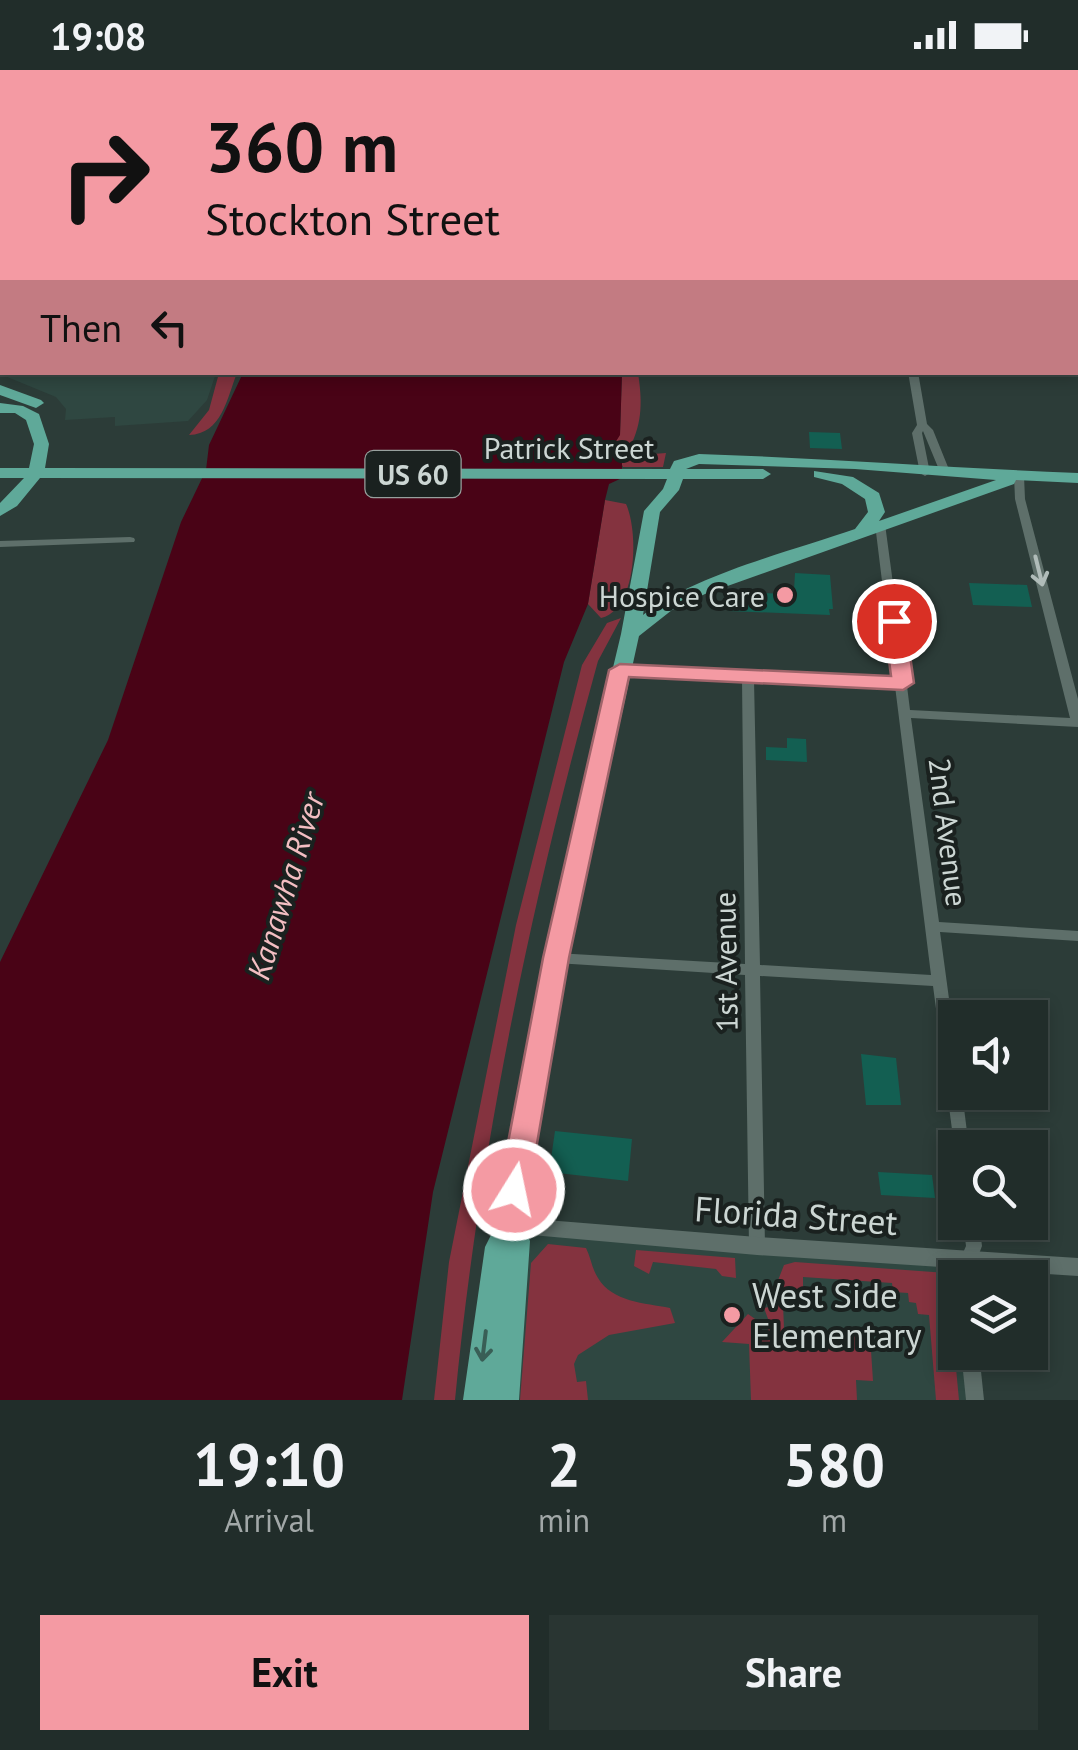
<!DOCTYPE html>
<style>
:root{--surface:#212d2a;--page:#293532;--text:#f1f3f6;--muted:#a2a8a8;--line:#3e4947;--accent:#f49aa3}
body{margin:0;font-family:"PT Sans",sans-serif;background:var(--page);color:var(--text);height:100vh;display:flex;flex-direction:column;font-size:38px;white-space:nowrap}
*{box-sizing:border-box;margin:0}
p{font-size:32px;color:var(--muted)}
.icon{flex:none;width:55px;height:55px;fill:none;stroke:currentColor;stroke-width:2;stroke-linecap:round;stroke-linejoin:round}
.map{position:relative;height:1330px;overflow:hidden}
.panel{display:flex;flex-direction:column;background:var(--surface);flex:1}
.panel>*{flex:none}
.banner{position:absolute;left:0px;top:0px;width:1080px;height:305px;box-shadow:0 5px 15px #0003,0 0 0 2px var(--line);background:#f49aa3;color:#111;overflow:hidden}
.controls{position:absolute;left:938px;top:930px;display:grid;gap:20px}
.controls a{display:grid;place-items:center;width:110px;height:110px;border-radius:0px;background:var(--surface);box-shadow:0 5px 15px #0003,0 0 0 2px var(--line);font-size:50px}
.pin{position:absolute;display:grid;place-items:center;width:85px;height:85px;color:#fff;margin:-42px;border:5px solid #fff;border-radius:50%;box-shadow:0 2px 10px #0007}
.me{position:absolute;width:110px;margin:-55px;rotate:10deg;stroke-linejoin:round;filter:drop-shadow(0 0 8px #0008)}
.turn{display:flex;align-items:center;gap:35px;height:210px;padding:0 40px;font-size:45px}
.turn .icon{width:130px;height:130px;stroke-width:2.5}
.turn b{display:block;font-size:70px;line-height:85px}
.then{display:flex;align-items:center;height:95px;padding:0 40px;background:#0003;gap:20px;font-size:38px}
.eta{display:flex;justify-content:space-evenly;align-items:center;height:170px;text-align:center}
.eta b{font-size:60px;font-weight:800;line-height:70px}
.button{display:flex;gap:20px;margin-top:auto;padding:20px 40px}
.button a{flex:1;height:115px;border-radius:0px;background:var(--accent);color:#111;font-size:40px;font-weight:800;line-height:115px;text-align:center}
.button a+a{background:var(--page);color:var(--text)}
.status{display:flex;justify-content:space-between;align-items:center;height:70px;padding:0 50px;background:var(--surface);direction:ltr}
.status svg{height:28px;fill:currentColor}
.map>svg:first-child{display:block}
</style>
<div class="status"><b>19:08</b><svg viewBox="0 0 49 12"><path d="M0 12V9h3v3zM5 12V6h3v6zM10 12V3h3v9zM15 12V0h3v12zM26 1h20v11H26zM47 4h2v5h-2z"/></svg></div>
<div class="map">
<svg width="1078" height="1330" viewBox="0 0 1078 1330">
<rect width="100%" height="100%" fill="#2c3c38"/>
<!-- built -->
<g fill="#2f4741">
<polygon points="2,163 2,302 216,303 207,330 188,351 115,356 115,347 65,350 66,339 56,327 0,304"/>
<polygon points="509,1155 967,1189 955,1208 955,1282 970,1283 975,1330 504,1330"/>
</g>
<!-- green -->
<g fill="#84333f">
<path d="M219 303H237C227 328 222 364 189 365L209 340Z"/>
<path d="M622 303H638C642 329 643 352 630 377L640 385 666 383 663 397H623L613 376 620 364Z"/>
<path d="M605 430 626 434C639 463 637 539 601 548L588 534Z"/>
<path d="M621 548 598 591C531 832 479 1081 455 1330H434L449 1192 516 855 582 595 607 553Z"/>
<path d="M548 1174 586 1178C591 1188 592 1199 598 1208 612 1232 645 1233 670 1238L675 1253 609 1265 578 1285 574 1294 577 1312 586 1311 588 1330H520L531 1193Z"/>
<polygon points="636,1180 735,1188 736,1208 722,1206 716,1199 653,1192 649,1204 634,1196"/>
<polygon points="795,1192 947,1203 959,1330 936,1330 929,1245 918,1244 916,1233 909,1232 908,1223 893,1222 892,1213 803,1207 803,1223 788,1222 787,1227 762,1230 775,1218 784,1195"/>
<polygon points="783,1234 784,1258 870,1265 873,1311 856,1310 857,1330 751,1330 749,1274 722,1272 748,1244 758,1251 763,1264 771,1257 764,1238"/>
</g>
<!-- water -->
<polygon fill="#490316" points="243,303 622,303 620,365 613,376 622,391 622,408 609,414 605,430 588,534 564,592 433,1122 402,1330 0,1330 0,892 108,670 181,452 206,400 209,375"/>
<!-- building -->
<g fill="#135f52">
<polygon points="809,362 840,363 842,379 810,378"/>
<polygon points="795,503 830,505 833,539 829,539 830,545 728,541 728,536 724,536 724,525 740,526 740,522 788,524 787,520 794,520"/>
<polygon points="969,513 1027,515 1032,537 973,535"/>
<polygon points="787,668 806,669 807,692 766,690 766,677 787,678"/>
<polygon points="861,984 896,988 901,1035 866,1035"/>
<polygon points="555,1061 632,1069 628,1111 549,1102"/>
<polygon points="878,1102 932,1105 935,1128 881,1125"/>
</g>
<g fill="none" stroke-linecap="round" stroke-linejoin="round">
<!-- minor -->
<g fill="#5e6f6a" fill-rule="evenodd">
<polygon points="54,0 60,0 59,2 53,2"/>
<rect x="129" y="0" width="6" height="2"/>
<polygon points="2,257 2,267 1,268 0,258"/>
<polygon points="908,302 918,302 927,354 933,360 950,402 949,404 941,404 940,402 923,361 922,363 930,403 925,406 920,403 912,363 917,355"/>
<path d="M1019 403 1024 406 1025 429 1078 629V657L911 648 939 852 1078 861V871L940 862 955 973V1022H962L969 1078H955V1082L933 916 760 906 765 1176 763 1181 757 1183 751 1181 749 1176 745 905 556 893 551 892 549 888 551 884 556 883 745 894 742 609 620 604 614 600 620 596 894 609 875 454 880 451 885 454 906 610 909 613 907 616 910 640 1070 648 1015 429 1014 406ZM754 610 895 616 931 905 760 895Z"/>
<polygon points="130,467 134,468 135,470 134,472 0,477 0,471"/>
<polygon points="963,1152 979,1152 982,1176 970,1208 955,1208 955,1213 952,1208 966,1176"/>
<polygon points="961,1282 979,1282 984,1330 966,1330"/>
</g>
<!-- tertiary -->
<polygon fill="#5e6f6a" fill-rule="evenodd" points="509,1147 757,1167 1078,1188 1078,1206 757,1185 509,1163 502,1161 499,1155 502,1149"/>
<!-- primary -->
<g fill="#5fa999" fill-rule="evenodd">
<polygon points="2,97 2,113 0,114 0,98"/>
<polygon points="2,131 2,147 0,148 0,132"/>
<polygon points="0,315 41,330 44,333 36,338 0,325"/>
<path d="M0 333 23 336 39 344 49 374 45 398 670 399 674 391 699 384C826 388 951 398 1078 403V413L1016 410 1014 414 705 524 672 540 639 566 568 888 522 1155 530 1171 519 1330H463L485 1177 496 1155 544 888 621 564 644 441 663 419 667 409 40 408 17 436 0 446V433L24 408H0V398H29L34 374 26 350 15 343H0ZM699 394 855 399 996 410 879 451 885 442 879 423 853 407 814 401V407L842 414 865 429 868 442 855 459C792 481 694 505 643 545L660 442 679 420 683 409H763L771 404 763 399H686Z"/>
</g>
<defs>
<polyline id="rail" points="0,52 2,47"/>
</defs>
<!-- rail casing -->
<use href="#rail" stroke="#7c8985" stroke-width="5"/>
<!-- rail -->
<use href="#rail" stroke="#1a211f" stroke-width="2.5" stroke-dasharray="6" stroke-linecap="butt"/>
</g>
<!-- one-way arrows -->
<defs><path id="oneway-shaft" d="M-6 0H5M1.5-3L5.5 0L1.5 3" fill="none" stroke-width="1.6" stroke-linecap="round" stroke-linejoin="round" transform="scale(2.5)"/></defs>
<use stroke="#b0bcb9" href="#oneway-shaft" transform="translate(1039 501) rotate(76)"/>
<use stroke="#395e56" href="#oneway-shaft" transform="translate(484 1276) rotate(97)"/>
<!-- route -->
<polygon fill="#f49aa3" stroke="#9f646a" stroke-width="2.5" points="894,544 905,551 914,613 903,620 629,607 569,888 529,1120 524,1129 514,1132 503,1129 499,1120 543,888 609,600 620,594 891,606 884,551"/>
<!-- markers -->
<g fill="#f49aa3" stroke="#1a211f" stroke-width="4">
<circle cx="785" cy="525" r="10"/>
<circle cx="732" cy="1245" r="10"/>
</g>
<g text-anchor="middle" dominant-baseline="central" stroke-width="8" stroke-linejoin="round" paint-order="stroke">
<!-- shield labels -->
<rect fill="#1a211f" stroke="#97a09d" stroke-width="2.5" x="365.5" y="381" width="95" height="46" rx="8"/>
<g font-size="28" font-weight="bold" fill="#ccd6d3">
<text x="413" y="404">US 60</text>
</g>
<!-- street labels -->
<g font-size="30" fill="#ccd6d3" stroke="#1a211f">
<text x="569" y="377">Patrick Street</text>
<text transform="translate(949 762) rotate(83)">2nd Avenue</text>
<text transform="translate(725 892) rotate(-91)">1st Avenue</text>
</g>
<!-- poi labels -->
<g font-size="30" fill="#ccd6d3" stroke="#1a211f" text-anchor="end">
<text x="765" y="525">Hospice Care</text>
</g>
<!-- water labels -->
<g font-size="32" font-style="italic" fill="#f3bec2" stroke="#1a211f">
<text transform="translate(285 816) rotate(-73)">Kanawha River</text>
</g>
<!-- near-street labels -->
<g font-size="35" fill="#ccd6d3" stroke="#1a211f">
<text transform="translate(796 1145) rotate(4)">Florida Street</text>
</g>
<!-- near-poi labels -->
<g font-size="35" fill="#ccd6d3" stroke="#1a211f" text-anchor="start">
<text x="752" y="1225">West Side<tspan x="752" dy="40">Elementary</tspan></text>
</g>
</g>
</svg>
<div class="controls">
<a><svg class="icon" aria-label="sound" viewBox="0 0 24 24"><path d="M4 9h4l5-4v14l-5-4H4zM17 9q2 3 0 6"/></svg></a>
<a><svg class="icon" aria-label="search" viewBox="0 0 24 24"><circle cx="10" cy="10" r="6"/><path d="M15 15l6 6"/></svg></a>
<a><svg class="icon" aria-label="layers" viewBox="0 0 24 24"><path d="M12 4l9 5-9 5-9-5zM3 14l9 5 9-5"/></svg></a>
</div>
<div class="pin" style="left:894px;top:551px;background:#d93025"><svg class="icon" aria-label="arrive" viewBox="0 0 24 24"><path d="M6 21V4h12l-3 4 3 4H6"/></svg></div>
<svg class="me" style="left:514px;top:1120px" viewBox="-20 -20 40 40"><circle r="17" fill="#f49aa3" stroke="#fff" stroke-width="3"/><path d="M0-11L8 9 0 5-8 9z" fill="#fff"/></svg>
<div class="banner">
<div class="turn"><svg class="icon" aria-label="right" viewBox="0 0 24 24"><path d="M7 20v-9h11M14 6l5 5-5 5"/></svg><div><b>360 m</b>Stockton Street</div></div>
<div class="then">Then<svg class="icon" aria-label="left" viewBox="0 0 24 24"><path d="M17 20v-9H6M10 6l-5 5 5 5"/></svg></div>
</div>
</div>
<section class="panel">
<div class="eta">
<div><b>19:10</b><p>Arrival</p></div>
<div><b>2</b><p>min</p></div>
<div><b>580</b><p>m</p></div>
</div>
<div class="button"><a>Exit</a><a>Share</a></div>
</section>
